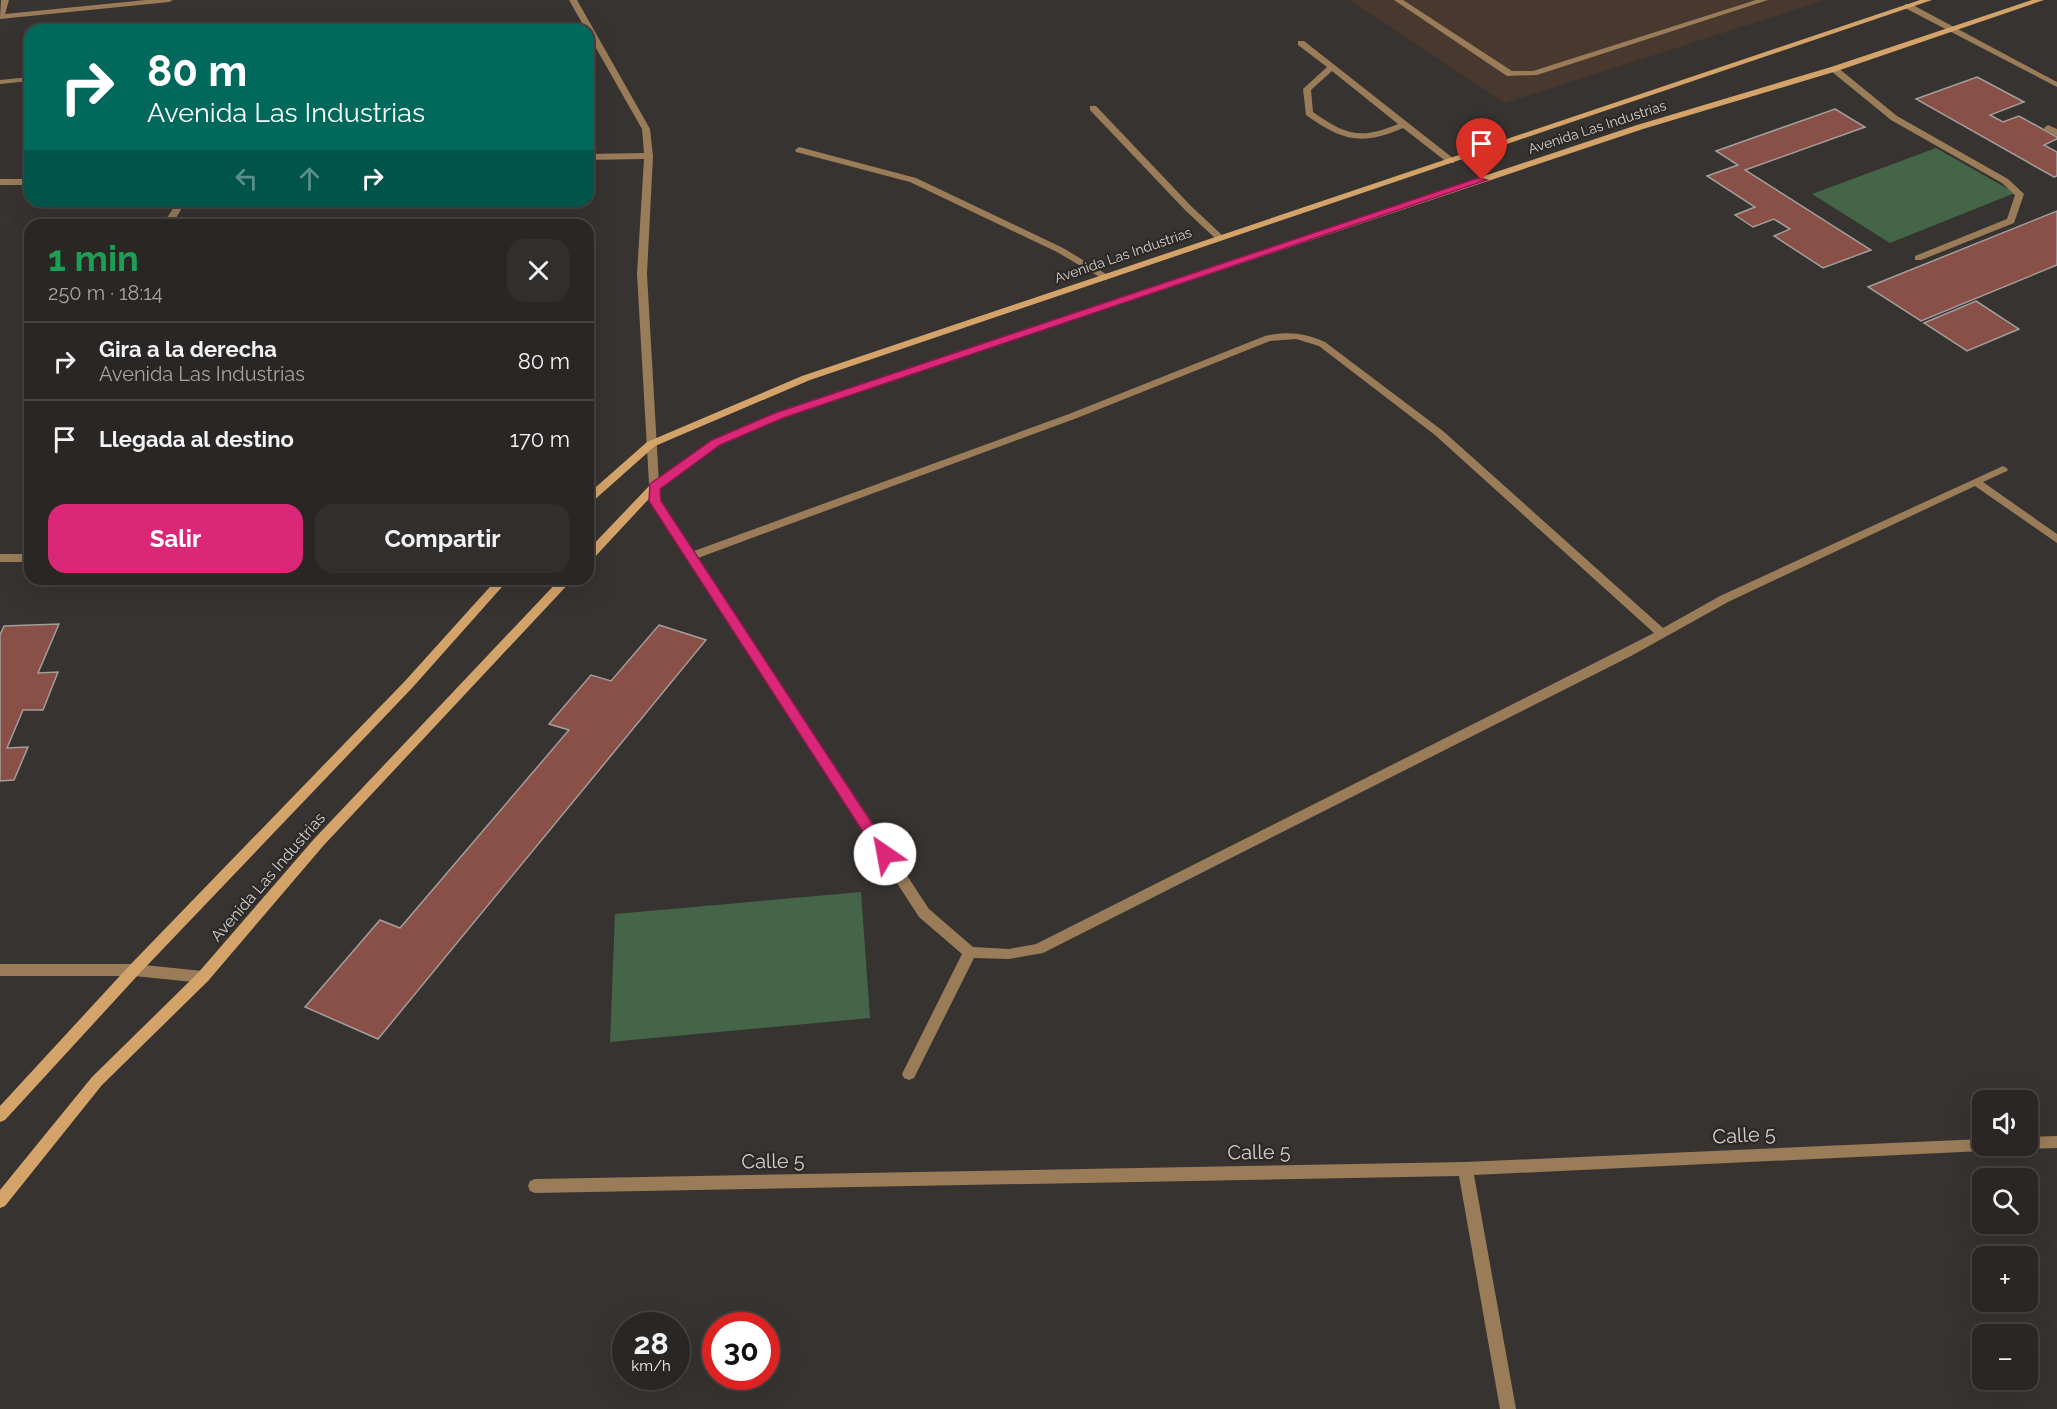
<!DOCTYPE html>
<html lang="es">
<meta charset="utf-8">
<style>
:root{--surface:#292624;--page:#312e2c;--text:#f1f3f6;--muted:#a5a5a6;--line:#454341;--accent:#db2777}
body{margin:0;font-family:Raleway,sans-serif;background:var(--page);color:var(--text);height:100vh;display:flex;flex-direction:column;font-size:22px;white-space:nowrap}
*{box-sizing:border-box;margin:0}
p{font-size:20px;color:var(--muted)}
.icon{flex:none;width:33px;height:33px;fill:none;stroke:currentColor;stroke-width:2;stroke-linecap:round;stroke-linejoin:round}
.map{position:relative;flex:1;overflow:hidden}
.sheet{position:absolute;left:24px;top:219px;width:570px;height:366px;display:flex;flex-direction:column;background:var(--surface);border-radius:18px;box-shadow:0 6px 24px #0002,0 0 0 2px var(--line)}
.sheet>*{flex:none}
.banner{position:absolute;left:24px;top:24px;width:570px;height:183px;border-radius:18px;box-shadow:0 6px 24px #0002,0 0 0 2px var(--line);background:#00695c;color:#fff;overflow:hidden}
.controls{position:absolute;left:1972px;top:1090px;display:grid;gap:12px}
.controls a{display:grid;place-items:center;width:66px;height:66px;border-radius:12px;background:var(--surface);box-shadow:0 6px 24px #0002,0 0 0 2px var(--line);font-size:30px}
.speed{position:absolute;left:612px;top:1312px;display:flex;gap:12px;font-size:30px;font-weight:700;text-align:center}
.speed>*{display:grid;place-content:center;width:78px;height:78px;border-radius:50%;background:var(--surface);box-shadow:0 6px 24px #0002,0 0 0 2px var(--line);line-height:1}
.speed small{font-size:15px;font-weight:400}
.speed .limit{border:9px solid #d22;background:#fff;color:#111}
.pin{position:absolute;display:grid;place-items:center;width:51px;height:51px;color:#fff;margin:-62px -26px;border-radius:50% 50% 50% 0;rotate:-45deg;box-shadow:0 0 6px #0007}
.pin .icon{rotate:45deg}
.me{position:absolute;width:66px;margin:-33px;rotate:327deg;stroke-linejoin:round;filter:drop-shadow(0 0 4px #0008)}
.turn{display:flex;align-items:center;gap:21px;height:126px;padding:0 24px;font-size:27px}
.turn .icon{width:78px;height:78px;stroke-width:2.5}
.turn b{display:block;font-size:42px;line-height:51px}
.lanes{display:flex;align-items:center;height:57px;padding:0 24px;background:#0003;justify-content:center;gap:30px;direction:ltr}
.lanes .off{opacity:.35}
.round{display:grid;place-items:center;flex:none;width:63px;height:63px;border-radius:18px;background:var(--page)}
.head{display:flex;align-items:center;justify-content:space-between;height:102px;padding:0 24px}
h1{font-size:36px;font-weight:700;line-height:45px;color:#1e9e55}
.primary-button{display:flex;gap:12px;margin-top:auto;padding:12px 24px}
.primary-button a{flex:1;height:69px;border-radius:18px;background:var(--accent);color:#fff;font-size:24px;font-weight:700;line-height:69px;text-align:center}
.primary-button a+a{background:var(--page);color:var(--text)}
ul{padding:0;list-style:none}
li{display:flex;align-items:center;gap:18px;height:78px;padding:0 24px;border-top:2px solid var(--line)}
li div{flex:1}
li b{display:block;font-size:22px}
li em{font-style:normal}
.map>svg:first-child{display:block}
</style>
<div class="map">
<svg width="2057" height="1409" viewBox="0 0 2057 1409">
<rect width="100%" height="100%" fill="#373330"/>
<!-- industrial -->
<polygon fill="#48382d" points="1349,0 1825,0 1505,103"/>
<!-- green -->
<g fill="#456548">
<polygon points="1936,148 2015,193 1890,243 1812,194"/>
<polygon points="861,892 870,1018 610,1042 615,914"/>
</g>
<!-- building -->
<g fill="#895047" stroke="#a39d9b" stroke-width="1.5">
<polygon points="1977,77 2024,102 1990,115 2003,122 2019,116 2057,137 2057,139 2044,145 2057,152 2057,176 2054,177 1916,99"/>
<polygon points="1835,109 1865,127 1745,170 1871,250 1823,268 1774,236 1790,229 1774,219 1753,227 1735,215 1755,207 1707,176 1738,165 1716,151"/>
<polygon points="2057,211 2057,265 1921,321 1868,287"/>
<polygon points="1976,301 2019,329 1967,351 1924,323"/>
<polygon points="59,624 38,673 58,672 43,710 23,710 7,748 28,747 14,780 0,781 0,635 4,626"/>
<polygon points="659,625 706,640 378,1039 305,1007 380,920 400,928 569,730 549,724 591,675 611,681"/>
</g>
<g fill="none" stroke-linecap="round" stroke-linejoin="round">
<!-- lane -->
<g fill="#9a7c59" fill-rule="evenodd">
<path d="M1298 41H1304L1454 159V163H1448L1403 128C1362 146 1342 141 1306 115L1303 89 1327 67 1298 45ZM1332 71 1398 124C1360 140 1346 135 1313 112L1311 90Z"/>
<polygon points="1831,67 1837,67 1897,116 2008,179 2024,194 2014,223 1921,260 1915,260 1915,256 2007,219 2015,195 2002,183 1891,120 1831,71"/>
<polygon points="1090,106 1096,106 1191,206 1223,236 1223,240 1217,240 1185,210 1090,110"/>
<polygon points="2048,125 2057,129 2057,136 2045,130 2044,128"/>
<polygon points="799,147 916,178 1063,248 1111,277 1106,280 1103,279 1057,252 910,182 796,152 795,150"/>
<polygon points="178,201 186,201 172,225 162,225"/>
</g>
<!-- street -->
<g fill="#9a7c59" fill-rule="evenodd">
<polygon points="1,0 9,0 5,14 146,0 173,0 169,2 0,19"/>
<path d="M569 0H577L650 129 653 156 647 274 660 501 694 551 1069 414 1265 336C1286 331 1306 333 1325 342L1443 431 1663 628 1720 596 2003 466 2008 469 2007 471 1983 482 2057 534V543L1975 486 1728 602 1631 656 1043 953 1009 959 974 958 914 1078 909 1080 904 1078 902 1074 962 954 919 917 650 501 637 274 644 159 588 160V154L644 153 642 129 588 34V30H586ZM1296 339 1319 346 1435 435 1654 633 1036 944 1009 949 973 947 929 909 698 558 1077 418 1270 341Z"/>
<polygon points="1394,0 1403,0 1512,71 1533,71 1756,0 1768,0 1537,75 1507,76"/>
<polygon points="1905,4 1911,4 2057,82 2057,87 1905,8"/>
<polygon points="30,77 30,81 0,84 0,80"/>
<rect x="0" y="179" width="30" height="6"/>
<rect x="0" y="554" width="30" height="8"/>
<polygon points="0,964 134,964 203,971 208,973 210,977 208,981 203,983 134,976 0,976"/>
<polygon points="2057,1136 2057,1148 2028,1149 2022,1146 2028,1146 2028,1137"/>
<polygon points="1983,1139 1983,1146 1990,1146 1988,1150 1983,1151 1474,1175 1516,1409 1500,1409 1459,1176 535,1193 530,1191 528,1186 530,1181 535,1179 1465,1162"/>
</g>
<!-- secondary -->
<g fill="#d4a36a" fill-rule="evenodd">
<polygon points="1920,0 1932,0 810,380 655,446 592,502 588,503 588,494 647,442 802,376"/>
<polygon points="2032,0 2044,0 1837,71 1643,129 783,417 720,444 658,489 592,560 588,561 588,550 650,485 712,440 775,413 1637,125 1831,67"/>
<polygon points="497,579 509,579 413,687 139,974 5,1120 0,1122 0,1106 129,966 405,681"/>
<polygon points="560,579 573,579 324,845 208,981 102,1085 5,1206 0,1208 0,1190 92,1077 198,973 314,839"/>
</g>
</g>
<!-- route -->
<polygon fill="#db2777" stroke="#8e194d" stroke-width="1.5" points="1478,178 1487,180 783,418 720,445 660,489 661,501 892,854 890,858 880,858 649,501 650,484 712,440 775,413"/>
<g text-anchor="middle" dominant-baseline="central" stroke-width="4.5" stroke-linejoin="round" paint-order="stroke">
<!-- far-street labels -->
<g font-size="14" fill="#d3d1cf" stroke="#2d2927">
<text transform="translate(1597 127) rotate(-18)">Avenida Las Industrias</text>
<text transform="translate(1123 255) rotate(-19)">Avenida Las Industrias</text>
</g>
<!-- street labels -->
<g font-size="16" fill="#d3d1cf" stroke="#2d2927">
<text transform="translate(268 877) rotate(-49)">Avenida Las Industrias</text>
</g>
<!-- near-street labels -->
<g font-size="20" fill="#d3d1cf" stroke="#2d2927">
<text transform="translate(1744 1135) rotate(-3)">Calle 5</text>
<text transform="translate(1259 1152) rotate(-1)">Calle 5</text>
<text transform="translate(773 1161) rotate(-1)">Calle 5</text>
</g>
</g>
</svg>
<div class="controls">
<a><svg class="icon" aria-label="sound" viewBox="0 0 24 24"><path d="M4 9h4l5-4v14l-5-4H4zM17 9q2 3 0 6"/></svg></a>
<a><svg class="icon" aria-label="search" viewBox="0 0 24 24"><circle cx="10" cy="10" r="6"/><path d="M15 15l6 6"/></svg></a>
<a>+</a>
<a>−</a>
</div>
<div class="speed"><div>28<small>km/h</small></div><div class="limit">30</div></div>
<div class="pin" style="left:1482px;top:180px;background:#d93025"><svg class="icon" aria-label="arrive" viewBox="0 0 24 24"><path d="M6 21V4h12l-3 4 3 4H6"/></svg></div>
<svg class="me" style="left:885px;top:854px" viewBox="-20 -20 40 40"><circle r="19" fill="#fff"/><path d="M0-13L10 11 0 6-10 11z" fill="#db2777"/></svg>
<div class="banner">
<div class="turn"><svg class="icon" aria-label="right" viewBox="0 0 24 24"><path d="M7 20v-9h11M14 6l5 5-5 5"/></svg><div><b>80 m</b>Avenida Las Industrias</div></div>
<div class="lanes"><svg class="icon off" aria-label="left" viewBox="0 0 24 24"><path d="M17 20v-9H6M10 6l-5 5 5 5"/></svg><svg class="icon off" aria-label="ahead" viewBox="0 0 24 24"><path d="M12 20V5M6 11l6-6 6 6"/></svg><svg class="icon" aria-label="right" viewBox="0 0 24 24"><path d="M7 20v-9h11M14 6l5 5-5 5"/></svg></div>
</div>
<section class="sheet">
<div class="head"><div><h1>1 min</h1><p>250 m · 18:14</p></div><a class="round"><svg class="icon" aria-label="close" viewBox="0 0 24 24"><path d="M6 6l12 12M18 6L6 18"/></svg></a></div>
<ul>
<li><svg class="icon" aria-label="right" viewBox="0 0 24 24"><path d="M7 20v-9h11M14 6l5 5-5 5"/></svg><div><b>Gira a la derecha</b><p>Avenida Las Industrias</p></div><em>80 m</em></li>
<li><svg class="icon" aria-label="arrive" viewBox="0 0 24 24"><path d="M6 21V4h12l-3 4 3 4H6"/></svg><div><b>Llegada al destino</b></div><em>170 m</em></li>
</ul>
<div class="primary-button"><a>Salir</a><a>Compartir</a></div>
</section>
</div>
